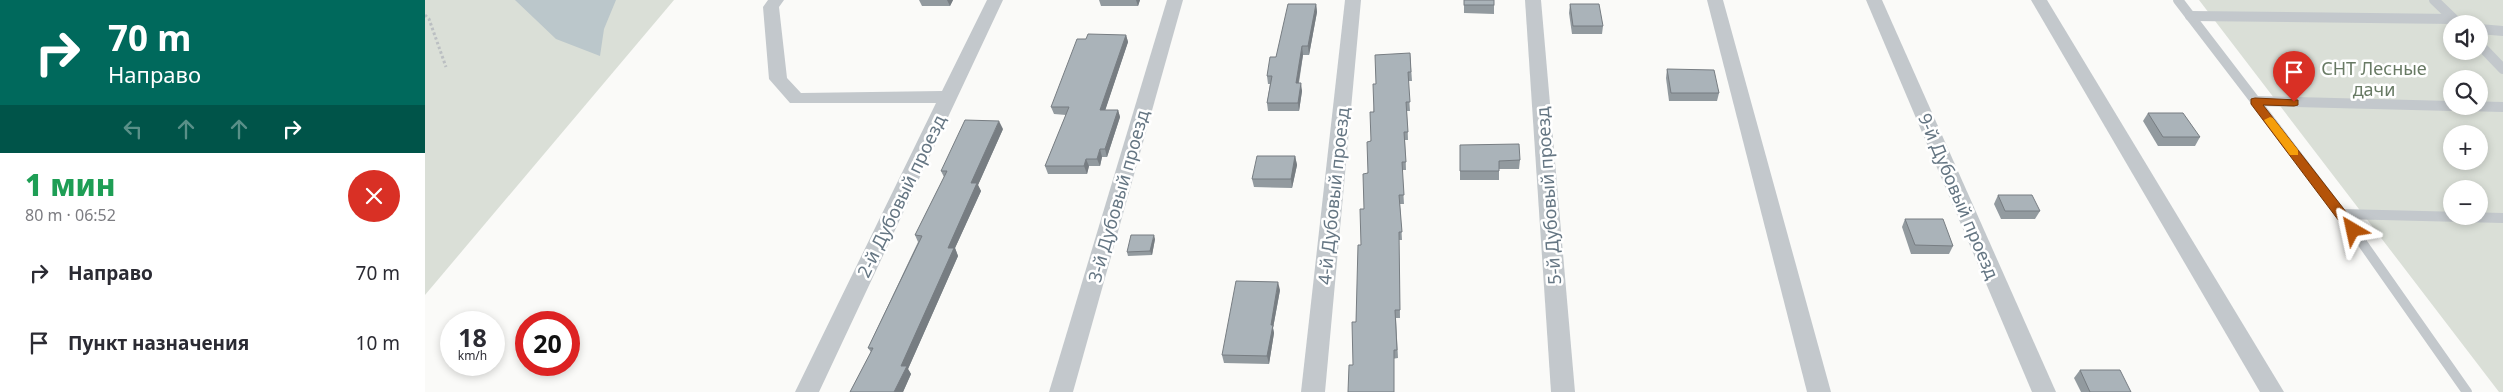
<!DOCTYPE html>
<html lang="ru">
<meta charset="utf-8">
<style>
:root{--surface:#fff;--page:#f7f7f7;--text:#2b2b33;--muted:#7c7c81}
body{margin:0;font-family:"Noto Sans",sans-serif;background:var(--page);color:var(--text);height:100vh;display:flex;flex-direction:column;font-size:19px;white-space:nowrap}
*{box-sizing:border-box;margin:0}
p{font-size:16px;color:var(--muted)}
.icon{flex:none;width:28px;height:28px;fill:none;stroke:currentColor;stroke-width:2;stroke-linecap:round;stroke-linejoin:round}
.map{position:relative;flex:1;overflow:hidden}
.side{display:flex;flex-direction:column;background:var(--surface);width:425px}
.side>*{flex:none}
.hud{background:#00695c;color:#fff;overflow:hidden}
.buttons{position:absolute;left:2018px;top:15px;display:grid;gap:10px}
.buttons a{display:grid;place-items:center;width:45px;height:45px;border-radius:50%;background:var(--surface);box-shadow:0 2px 8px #0003;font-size:25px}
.speed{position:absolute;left:15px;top:311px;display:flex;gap:10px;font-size:25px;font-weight:700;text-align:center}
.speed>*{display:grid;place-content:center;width:65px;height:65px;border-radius:50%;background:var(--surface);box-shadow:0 2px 8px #0003;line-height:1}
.speed small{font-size:12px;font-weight:400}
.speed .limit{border:8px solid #d22;background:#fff;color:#111}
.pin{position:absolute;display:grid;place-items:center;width:42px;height:42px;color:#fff;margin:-51px -21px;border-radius:50% 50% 50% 0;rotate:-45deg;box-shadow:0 0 5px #0007}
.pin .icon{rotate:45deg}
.me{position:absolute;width:55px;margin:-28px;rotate:324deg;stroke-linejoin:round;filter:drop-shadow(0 0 4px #0008)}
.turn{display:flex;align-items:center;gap:18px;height:105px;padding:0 25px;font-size:22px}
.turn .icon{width:65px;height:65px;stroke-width:2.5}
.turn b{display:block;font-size:35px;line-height:42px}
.lanes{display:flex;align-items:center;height:48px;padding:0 25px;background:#0003;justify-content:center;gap:25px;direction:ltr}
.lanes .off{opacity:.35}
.round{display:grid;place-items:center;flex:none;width:52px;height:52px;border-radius:26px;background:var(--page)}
.overview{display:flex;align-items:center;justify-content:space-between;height:85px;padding:0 25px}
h1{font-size:30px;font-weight:800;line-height:38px;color:#1e9e55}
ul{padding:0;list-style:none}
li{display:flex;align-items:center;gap:15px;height:70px;padding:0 25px}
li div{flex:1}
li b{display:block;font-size:19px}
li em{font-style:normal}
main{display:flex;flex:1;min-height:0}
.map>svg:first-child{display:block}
</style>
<main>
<section class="side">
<div class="hud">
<div class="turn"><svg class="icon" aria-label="right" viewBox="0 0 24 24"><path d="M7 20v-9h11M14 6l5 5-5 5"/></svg><div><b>70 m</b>Направо</div></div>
<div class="lanes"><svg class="icon off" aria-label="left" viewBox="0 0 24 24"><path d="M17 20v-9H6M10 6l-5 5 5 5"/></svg><svg class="icon off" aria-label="ahead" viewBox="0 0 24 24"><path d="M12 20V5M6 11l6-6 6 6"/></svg><svg class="icon off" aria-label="ahead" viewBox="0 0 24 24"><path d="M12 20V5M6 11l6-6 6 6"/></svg><svg class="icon" aria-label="right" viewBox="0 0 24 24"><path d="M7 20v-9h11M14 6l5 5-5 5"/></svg></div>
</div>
<div class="overview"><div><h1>1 мин</h1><p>80 m · 06:52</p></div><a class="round" style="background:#d93025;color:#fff"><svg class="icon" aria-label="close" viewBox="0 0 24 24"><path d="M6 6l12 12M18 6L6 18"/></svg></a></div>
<ul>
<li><svg class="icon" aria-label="right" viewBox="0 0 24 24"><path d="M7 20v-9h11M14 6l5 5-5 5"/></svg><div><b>Направо</b></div><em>70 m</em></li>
<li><svg class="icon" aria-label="arrive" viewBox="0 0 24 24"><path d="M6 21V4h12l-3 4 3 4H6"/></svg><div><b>Пункт назначения</b></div><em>10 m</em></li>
</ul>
</section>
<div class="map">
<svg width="2078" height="392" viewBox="0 0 2078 392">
<rect width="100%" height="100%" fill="#fafaf8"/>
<!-- green -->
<g fill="#dadfd7" fill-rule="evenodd">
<polygon points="0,0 249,0 0,295"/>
<path d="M1774 0H2078V392H2074ZM2026 24H2054V51H2026ZM2026 79H2054V106H2026ZM2026 134H2054V161H2026ZM2026 189H2054V216H2026Z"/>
</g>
<!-- water -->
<polygon fill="#bbc7cb" points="90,0 191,0 179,29 175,56 131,39"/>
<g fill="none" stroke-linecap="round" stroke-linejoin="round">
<!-- path -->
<polyline stroke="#bbbfc2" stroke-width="3" stroke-dasharray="2.5 2.5" stroke-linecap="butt" points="0,15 4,19 21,67"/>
<!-- service -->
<g stroke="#c3c8cc" stroke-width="10">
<polyline points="1753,0 1917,214 2042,392"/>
<polyline points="2009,0 2034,24"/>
<polyline points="1765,16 2028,19"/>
<polyline points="2054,29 2078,31"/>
<polyline points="2054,44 2078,69"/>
<polyline points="1830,101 2026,106"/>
<polyline points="2039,106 2078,107"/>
<polyline points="1917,214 2078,218"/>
</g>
<!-- minor -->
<g fill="#c3c8cc" fill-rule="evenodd">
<polygon points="343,0 359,0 354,7 362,78 376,93 517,91 562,0 578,0 394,392 370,392 511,103 365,103 344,79 338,7"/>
<polygon points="742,0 758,0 648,392 624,392"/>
<polygon points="920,0 936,0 900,392 876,392"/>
<polygon points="1100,0 1116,0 1150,392 1126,392"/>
<polygon points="1282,0 1298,0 1406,392 1382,392"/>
<polygon points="1441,0 1457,0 1631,392 1607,392"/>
<polygon points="1606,0 1622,0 1859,392 1835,392"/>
</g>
</g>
<!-- wall -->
<g fill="#929a9f">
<polygon points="494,0 528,0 525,6 497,6"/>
<polygon points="674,0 715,0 713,6 676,6"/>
<polygon points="891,4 892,12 884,55 878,55 874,83 877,91 874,111 843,111 842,103 845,84 843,84 842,76 851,57"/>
<polygon points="1145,4 1178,26 1177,34 1147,34 1144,13"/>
<polygon points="1039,5 1069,5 1069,14 1039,13"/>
<polygon points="701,35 703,42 680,110 693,110 695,117 682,157 677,157 675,166 664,166 662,174 623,174 620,166 641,115 629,114 626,107"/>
<polygon points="985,53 987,81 983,81 985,111 982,111 983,140 980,140 981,170 977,170 979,204 975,204 977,240 974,240 975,318 971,318 973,358 928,365 936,245 951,84"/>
<polygon points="1242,69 1294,93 1292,101 1244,101 1241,78"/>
<polygon points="1723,113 1775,137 1770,146 1733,146 1718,121"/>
<polygon points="578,129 553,185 556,191 530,248 533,256 483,369 486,374 478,392 425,392 446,352 443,348 493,242 490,235 519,177 516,171"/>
<polygon points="1035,145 1095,160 1094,169 1074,169 1074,180 1035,180"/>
<polygon points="870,156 872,165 867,188 829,187 827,179"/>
<polygon points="1573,195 1615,211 1610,219 1576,219 1569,204"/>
<polygon points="1480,219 1528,246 1524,254 1486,254 1477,227"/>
<polygon points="730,239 727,255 703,256 702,252"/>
<polygon points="855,290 848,328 849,333 844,364 799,363 797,355"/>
<polygon points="1655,370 1706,392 1656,392 1649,378"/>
</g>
<!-- shaded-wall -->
<g fill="#777d82">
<polygon points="522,0 528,0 525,6"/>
<polygon points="711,0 715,0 713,6"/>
<polygon points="891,4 892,12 884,55 883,46"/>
<polygon points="701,35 703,42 678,117 675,110"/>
<polygon points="877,46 878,55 872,91 871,83"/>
<polygon points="876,83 877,91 874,111 873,103"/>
<polygon points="693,110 695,117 682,157 680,149"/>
<polygon points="574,121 578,129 553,185 556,191 530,248 533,256 483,369 486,374 478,392 469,392 476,366 523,248 546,183"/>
<polygon points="675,149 677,157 675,166 672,159"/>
<polygon points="870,156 872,165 867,188 866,179"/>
<polygon points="661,159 664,166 662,174 659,166"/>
<polygon points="729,235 730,239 727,255 725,251"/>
<polygon points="853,282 855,290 848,328 849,333 844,364 842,356 846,325"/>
</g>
<!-- building -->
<g fill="#aab3b9" stroke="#777d82">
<rect x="1039" y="0" width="30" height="5"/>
<polygon points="863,4 891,4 883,46 877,46 871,83 876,83 873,103 842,103 847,76 842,76 845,57 851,57"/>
<polygon points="1145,4 1174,4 1178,26 1148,26"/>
<polygon points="663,34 701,35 675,110 693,110 680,149 675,149 672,159 661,159 659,166 620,166 644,107 626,107 652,39 661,39"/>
<polygon points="985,53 986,72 983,72 985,102 981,102 983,132 979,132 981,162 977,162 979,195 974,195 977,232 974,232 975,310 970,310 972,350 969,350 969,392 923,392 924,365 928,365 927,322 931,322 933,245 936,245 935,209 939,209 938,174 943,173 942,142 946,141 945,112 949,112 948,84 951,84 950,55"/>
<polygon points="1242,69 1289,70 1294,93 1246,93"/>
<polygon points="1723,113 1758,113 1775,137 1738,137"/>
<polygon points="540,120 574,121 546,183 552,183 523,248 529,248 476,366 482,366 469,392 425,392 448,348 443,348 497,236 490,235 522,171 516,171"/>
<polygon points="1094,144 1095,160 1074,161 1074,171 1035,171 1035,145"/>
<polygon points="832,156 870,156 866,179 827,179"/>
<polygon points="1573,195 1607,195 1615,211 1580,211"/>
<polygon points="1480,219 1518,219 1528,246 1490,245"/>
<polygon points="706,235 729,235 725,251 702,252"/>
<polygon points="811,281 853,282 846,325 848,325 842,356 797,355"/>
<polygon points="1655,370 1695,370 1706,392 1665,392"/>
</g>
<!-- route -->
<polygon fill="#b45309" stroke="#753606" points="1830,98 1873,100 1873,105 1869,106 1838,105 1932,226 1932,233 1923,233 1826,104 1826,99"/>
<!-- slow -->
<polygon fill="#f59e0b" points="1845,117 1848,118 1873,150 1873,155 1865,155 1841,123 1839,120"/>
<g text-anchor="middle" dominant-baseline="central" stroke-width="5" stroke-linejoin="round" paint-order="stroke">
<!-- park labels -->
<g font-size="18" fill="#687a64" stroke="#fff">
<text x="1949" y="68">СНТ Лесные<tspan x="1949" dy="21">дачи</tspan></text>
</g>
<!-- street labels -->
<g font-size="18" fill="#657683" stroke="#fff">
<text transform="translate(476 196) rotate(-64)">2-й Дубовый проезд</text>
<text transform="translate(693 196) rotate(-74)">3-й Дубовый проезд</text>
<text transform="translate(908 196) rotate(-84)">4-й Дубовый проезд</text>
<text transform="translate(1123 196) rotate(-94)">5-й Дубовый проезд</text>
<text transform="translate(1534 196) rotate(67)">9-й Дубовый проезд</text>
</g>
</g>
</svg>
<div class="buttons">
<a><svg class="icon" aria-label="sound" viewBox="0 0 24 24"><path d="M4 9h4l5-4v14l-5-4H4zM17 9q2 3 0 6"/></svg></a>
<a><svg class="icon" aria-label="search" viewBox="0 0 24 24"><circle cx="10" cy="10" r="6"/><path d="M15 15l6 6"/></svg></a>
<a>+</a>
<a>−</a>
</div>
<div class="speed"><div>18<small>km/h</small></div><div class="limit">20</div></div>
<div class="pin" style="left:1869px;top:102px;background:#d93025"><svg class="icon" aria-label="arrive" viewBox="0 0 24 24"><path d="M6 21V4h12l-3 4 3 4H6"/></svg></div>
<svg class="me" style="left:1928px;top:230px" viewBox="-20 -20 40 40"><path d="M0-17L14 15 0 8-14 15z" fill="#b45309" stroke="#fff" stroke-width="4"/></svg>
</div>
</main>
